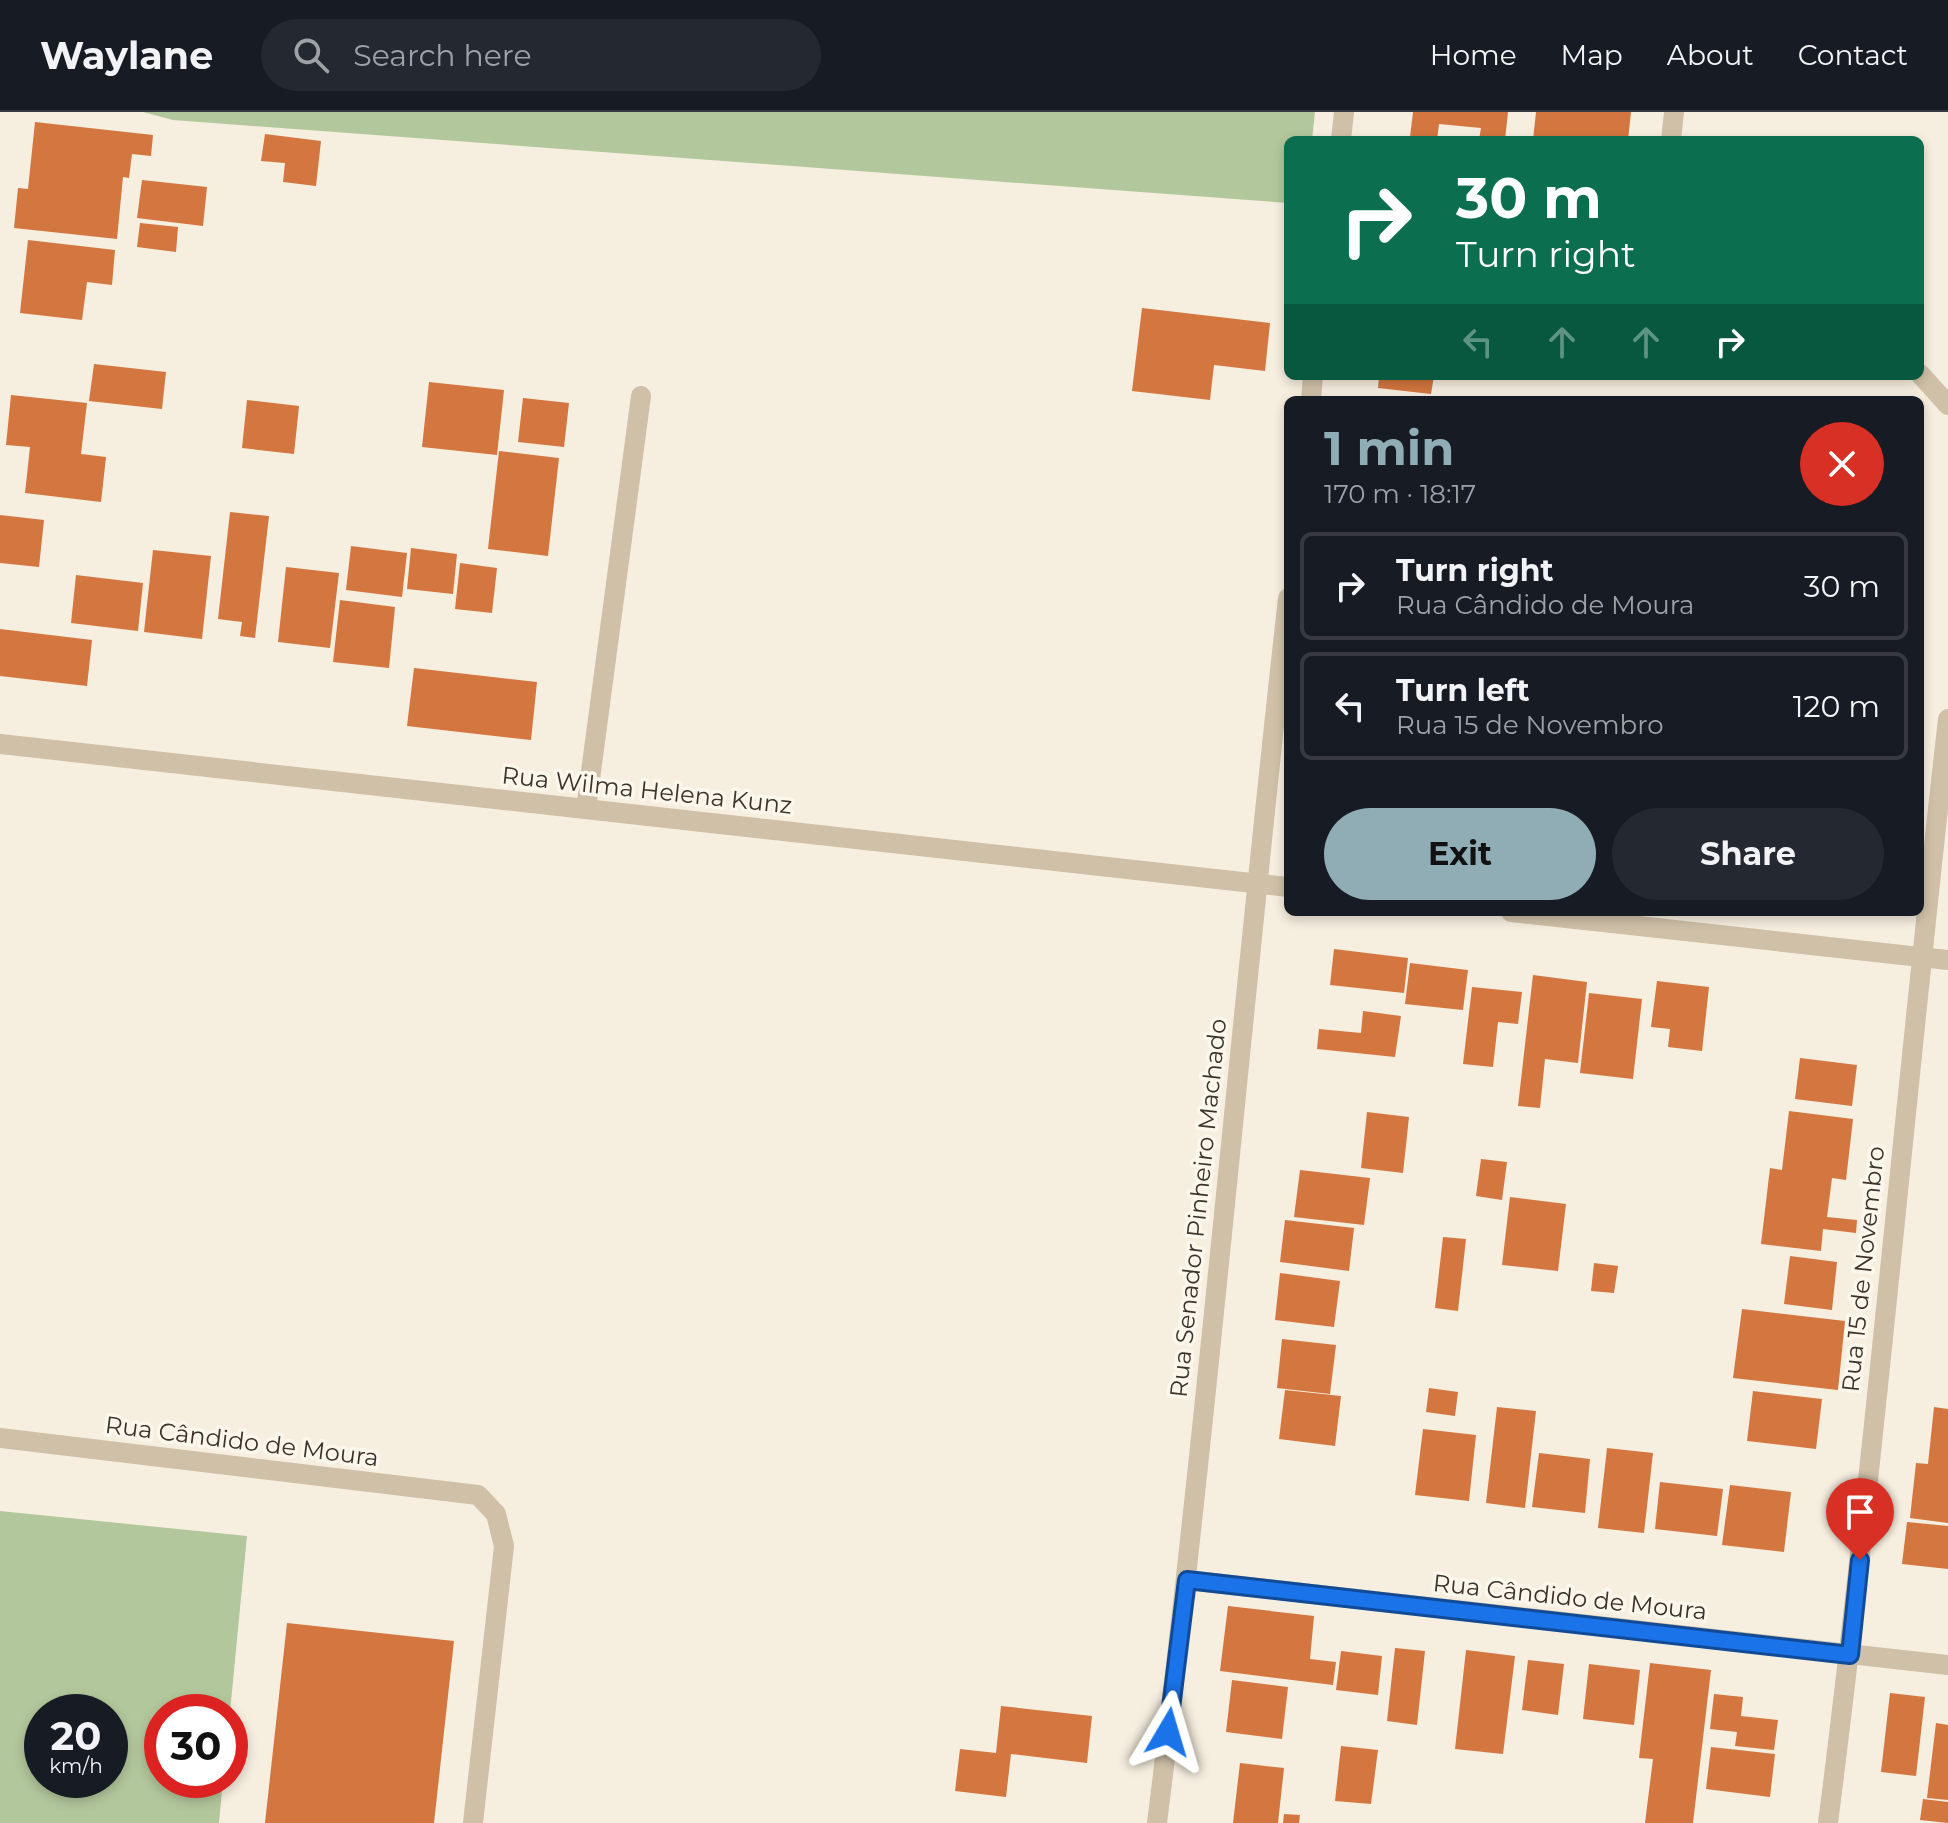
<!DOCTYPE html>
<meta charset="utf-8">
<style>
:root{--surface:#171b24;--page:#242831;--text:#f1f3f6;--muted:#9ea1a6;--line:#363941;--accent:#90acb4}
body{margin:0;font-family:Montserrat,sans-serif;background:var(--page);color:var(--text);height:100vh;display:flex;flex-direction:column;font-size:30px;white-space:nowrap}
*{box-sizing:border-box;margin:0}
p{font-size:26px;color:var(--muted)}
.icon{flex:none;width:44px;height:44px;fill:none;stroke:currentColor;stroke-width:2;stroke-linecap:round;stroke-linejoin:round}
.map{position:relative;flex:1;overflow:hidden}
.sheet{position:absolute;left:1284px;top:284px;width:640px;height:520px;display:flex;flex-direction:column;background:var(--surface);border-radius:12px;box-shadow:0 4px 12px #0003}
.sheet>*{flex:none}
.top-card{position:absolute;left:1284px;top:24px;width:640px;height:244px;border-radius:12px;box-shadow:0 4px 12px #0003;background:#0b6e4f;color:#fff;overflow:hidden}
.speed{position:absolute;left:24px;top:1582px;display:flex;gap:16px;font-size:40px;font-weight:700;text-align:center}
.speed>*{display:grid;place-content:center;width:104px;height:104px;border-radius:50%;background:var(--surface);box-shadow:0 4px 12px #0003;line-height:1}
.speed small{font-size:20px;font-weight:400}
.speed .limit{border:12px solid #d22;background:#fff;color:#111}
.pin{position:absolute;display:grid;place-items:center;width:68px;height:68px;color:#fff;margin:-82px -34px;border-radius:50% 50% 50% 0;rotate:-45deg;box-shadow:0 0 8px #0007}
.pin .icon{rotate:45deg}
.me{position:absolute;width:88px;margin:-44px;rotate:7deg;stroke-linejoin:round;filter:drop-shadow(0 0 6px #0008)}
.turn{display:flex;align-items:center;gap:28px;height:168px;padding:0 40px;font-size:36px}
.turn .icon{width:104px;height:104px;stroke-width:2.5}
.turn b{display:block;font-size:56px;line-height:68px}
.lanes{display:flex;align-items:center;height:76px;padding:0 40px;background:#0003;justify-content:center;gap:40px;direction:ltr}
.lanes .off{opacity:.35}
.round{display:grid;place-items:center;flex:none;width:84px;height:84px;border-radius:42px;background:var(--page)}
.overview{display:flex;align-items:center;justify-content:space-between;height:136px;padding:0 40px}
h1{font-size:48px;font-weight:700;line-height:60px;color:var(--accent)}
.cta{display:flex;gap:16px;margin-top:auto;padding:16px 40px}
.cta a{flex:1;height:92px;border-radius:48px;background:var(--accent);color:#111;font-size:32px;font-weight:700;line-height:92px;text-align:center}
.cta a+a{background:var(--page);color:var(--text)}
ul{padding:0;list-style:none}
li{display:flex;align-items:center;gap:24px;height:108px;margin:0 16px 12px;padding:0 24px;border:4px solid var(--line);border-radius:12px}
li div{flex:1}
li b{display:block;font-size:30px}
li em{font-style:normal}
header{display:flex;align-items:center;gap:48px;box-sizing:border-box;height:112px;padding:0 40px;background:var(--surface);border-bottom:2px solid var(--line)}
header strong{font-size:38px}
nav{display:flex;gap:44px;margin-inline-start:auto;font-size:28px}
.search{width:560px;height:72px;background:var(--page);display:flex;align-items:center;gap:20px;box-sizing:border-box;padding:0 28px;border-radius:44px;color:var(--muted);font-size:30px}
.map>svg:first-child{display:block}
</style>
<header>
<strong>Waylane</strong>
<div class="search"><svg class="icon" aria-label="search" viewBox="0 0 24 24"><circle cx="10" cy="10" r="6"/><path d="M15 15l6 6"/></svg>Search here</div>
<nav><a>Home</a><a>Map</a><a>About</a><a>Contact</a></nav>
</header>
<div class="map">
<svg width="1948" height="1711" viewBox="0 0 1948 1711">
<rect width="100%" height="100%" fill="#f6eedf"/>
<!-- green -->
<g fill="#b3c79c" fill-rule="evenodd">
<polygon points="143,0 1315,0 1312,28 1288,28 1288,91 173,8"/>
<path d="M0 1399 247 1424 230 1600H162V1668H223L219 1711H0ZM42 1600H110V1668H42Z"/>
</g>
<!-- building -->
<g fill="#d3763f">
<polygon points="1413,0 1508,0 1505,28 1479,28 1481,16 1439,12 1437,28 1410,25"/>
<polygon points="1536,0 1631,0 1628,28 1533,28"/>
<polygon points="35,10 153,23 151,44 132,42 129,66 123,65 117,127 14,116 18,76 28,77"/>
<polygon points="265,22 321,29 316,74 283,70 285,51 261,49"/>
<polygon points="142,68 207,75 203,114 137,106"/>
<polygon points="140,111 178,115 176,140 137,135"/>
<polygon points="28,128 115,138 112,173 87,170 82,208 20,201"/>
<polygon points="1142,196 1270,211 1265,259 1214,253 1210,288 1132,279"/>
<polygon points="94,252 166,260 162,297 89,289"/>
<polygon points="1379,264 1434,264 1431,282 1378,276"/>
<polygon points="429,270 504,278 497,343 422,335"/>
<polygon points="11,283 87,291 81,342 106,345 101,390 25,381 30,335 6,333"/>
<polygon points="523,286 569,291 564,335 518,330"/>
<polygon points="247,288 299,294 294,342 242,336"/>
<polygon points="499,339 559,346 548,444 488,437"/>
<polygon points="230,400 269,404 255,526 240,524 242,510 218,507"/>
<polygon points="0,403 44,408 39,455 0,451"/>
<polygon points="351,434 407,441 402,485 346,478"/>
<polygon points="411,436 457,442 453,482 407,477"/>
<polygon points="153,438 211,444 202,527 144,520"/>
<polygon points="460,451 497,456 492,501 455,497"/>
<polygon points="286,455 339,461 330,536 278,530"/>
<polygon points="76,463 143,471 138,519 71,511"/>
<polygon points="340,488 395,495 389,556 333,550"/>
<polygon points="0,517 92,528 87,574 0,564"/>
<polygon points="414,556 537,570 531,628 407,614"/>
<polygon points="1334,837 1408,846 1404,881 1330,873"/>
<polygon points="1410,851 1468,858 1463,898 1405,892"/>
<polygon points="1533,863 1587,870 1578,951 1545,947 1540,996 1518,994"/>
<polygon points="1657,869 1709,875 1702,939 1668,935 1670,917 1651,915"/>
<polygon points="1472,875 1522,880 1518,912 1498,910 1493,955 1463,952"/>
<polygon points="1589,881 1642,887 1633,967 1580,961"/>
<polygon points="1363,899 1401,904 1395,945 1317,937 1319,917 1361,921"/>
<polygon points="1800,946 1857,953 1852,994 1795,987"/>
<polygon points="1789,999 1853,1007 1846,1068 1832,1066 1827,1105 1857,1108 1856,1121 1823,1117 1821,1139 1761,1132 1770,1056 1782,1058"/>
<polygon points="1367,1000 1409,1005 1403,1061 1361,1056"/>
<polygon points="1481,1047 1507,1050 1502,1088 1476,1084"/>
<polygon points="1300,1058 1370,1066 1364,1113 1294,1105"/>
<polygon points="1510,1085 1566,1092 1558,1159 1502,1153"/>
<polygon points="1285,1108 1354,1116 1349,1159 1280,1150"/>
<polygon points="1443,1125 1466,1127 1458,1199 1435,1196"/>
<polygon points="1790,1144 1837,1150 1832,1198 1784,1192"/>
<polygon points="1594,1151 1618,1154 1614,1181 1591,1179"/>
<polygon points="1280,1161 1340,1169 1334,1215 1275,1208"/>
<polygon points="1742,1197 1845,1209 1838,1278 1733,1266"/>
<polygon points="1282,1227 1336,1233 1330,1282 1277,1276"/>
<polygon points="1429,1276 1458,1280 1455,1304 1426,1300"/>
<polygon points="1285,1278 1341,1284 1335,1334 1279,1327"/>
<polygon points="1753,1279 1822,1287 1816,1337 1747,1329"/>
<polygon points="1497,1295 1536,1299 1525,1396 1486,1391"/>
<polygon points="1934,1295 1948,1297 1948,1411 1910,1406 1916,1351 1928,1352"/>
<polygon points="1423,1317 1476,1323 1469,1389 1415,1383"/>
<polygon points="1607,1336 1653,1341 1644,1421 1598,1416"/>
<polygon points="1539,1341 1590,1347 1585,1401 1532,1395"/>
<polygon points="1660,1370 1723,1377 1717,1424 1655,1417"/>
<polygon points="1730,1373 1791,1380 1784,1440 1722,1433"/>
<polygon points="1907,1410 1948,1414 1948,1457 1902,1452"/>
<polygon points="1228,1494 1314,1504 1310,1547 1336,1550 1333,1573 1220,1559"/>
<polygon points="287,1511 454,1529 434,1711 265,1711"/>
<polygon points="1395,1536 1425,1539 1417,1613 1387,1609"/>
<polygon points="1466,1538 1515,1544 1503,1642 1455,1637"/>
<polygon points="1341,1539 1382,1544 1378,1583 1336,1578"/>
<polygon points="1528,1548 1564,1552 1558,1603 1522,1598"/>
<polygon points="1650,1551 1711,1558 1693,1711 1645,1711 1653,1647 1639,1646"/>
<polygon points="1589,1552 1640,1558 1634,1613 1583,1607"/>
<polygon points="1232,1568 1288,1575 1282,1627 1226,1620"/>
<polygon points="1890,1581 1925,1585 1916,1664 1881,1660"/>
<polygon points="1714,1582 1743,1585 1741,1604 1778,1608 1774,1638 1735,1634 1737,1620 1710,1617"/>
<polygon points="1001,1594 1092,1604 1087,1651 1011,1642 1006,1685 955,1679 960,1637 996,1641"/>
<polygon points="1936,1611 1948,1613 1948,1688 1927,1686"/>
<polygon points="1341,1634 1378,1638 1371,1692 1335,1689"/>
<polygon points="1711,1635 1775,1642 1770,1685 1706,1677"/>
<polygon points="1240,1651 1284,1656 1278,1711 1233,1711"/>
<polygon points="1923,1687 1948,1690 1948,1711 1920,1708"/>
<polygon points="1284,1702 1300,1703 1299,1711 1283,1711"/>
</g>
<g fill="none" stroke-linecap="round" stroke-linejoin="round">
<!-- minor -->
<g stroke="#d0c0a8" stroke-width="20">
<polyline points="1341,28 1344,0"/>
<polyline points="1671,28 1674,0"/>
<polyline points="1920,262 1948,293"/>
<polyline points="1311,288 1313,264"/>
<polyline points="0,632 1288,775"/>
<polyline points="586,697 641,284"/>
<polyline points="1511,800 1948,848"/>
<polyline points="0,1326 478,1383 496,1402 504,1434 473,1711"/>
<polyline points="1187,1468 1948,1553"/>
<path d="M1157 1711C1208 1303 1242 894 1288 486"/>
<path d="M1828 1711C1875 1344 1906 975 1948 607"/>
</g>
</g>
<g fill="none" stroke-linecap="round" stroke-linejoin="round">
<defs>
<polyline id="route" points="1168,1620 1187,1468 1850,1543 1860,1448"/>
</defs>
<!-- route casing -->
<use href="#route" stroke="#114b97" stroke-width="20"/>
<!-- route -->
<use href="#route" stroke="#1a73e8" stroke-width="14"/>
</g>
<g text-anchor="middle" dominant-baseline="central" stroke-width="7" stroke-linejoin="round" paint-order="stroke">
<!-- street labels -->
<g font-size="24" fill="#3c3229" stroke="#fcf7ec">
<text transform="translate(647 678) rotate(6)">Rua Wilma Helena Kunz</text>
<text transform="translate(1198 1096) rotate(-84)">Rua Senador Pinheiro Machado</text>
<text transform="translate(1863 1157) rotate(-84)">Rua 15 de Novembro</text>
<text transform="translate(242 1329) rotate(7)">Rua Cândido de Moura</text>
<text transform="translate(1570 1485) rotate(6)">Rua Cândido de Moura</text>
</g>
</g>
</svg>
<div class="speed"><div>20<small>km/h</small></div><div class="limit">30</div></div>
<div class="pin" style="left:1860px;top:1448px;background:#d93025"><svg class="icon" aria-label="arrive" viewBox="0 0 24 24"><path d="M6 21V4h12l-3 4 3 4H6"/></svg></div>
<svg class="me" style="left:1168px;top:1620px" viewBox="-20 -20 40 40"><path d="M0-17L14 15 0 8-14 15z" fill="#1a73e8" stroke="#fff" stroke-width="4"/></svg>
<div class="top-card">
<div class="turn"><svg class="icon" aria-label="right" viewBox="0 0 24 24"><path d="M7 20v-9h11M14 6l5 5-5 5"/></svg><div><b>30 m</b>Turn right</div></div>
<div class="lanes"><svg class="icon off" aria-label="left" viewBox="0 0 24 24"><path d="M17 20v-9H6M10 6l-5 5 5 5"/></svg><svg class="icon off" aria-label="ahead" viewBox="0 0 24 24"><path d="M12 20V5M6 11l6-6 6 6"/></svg><svg class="icon off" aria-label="ahead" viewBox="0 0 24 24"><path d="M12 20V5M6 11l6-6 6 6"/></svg><svg class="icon" aria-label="right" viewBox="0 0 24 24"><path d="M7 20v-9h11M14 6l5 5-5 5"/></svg></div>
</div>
<section class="sheet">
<div class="overview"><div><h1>1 min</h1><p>170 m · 18:17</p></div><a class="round" style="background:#d93025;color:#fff"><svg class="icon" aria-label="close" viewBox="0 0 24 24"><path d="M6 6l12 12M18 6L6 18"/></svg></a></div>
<ul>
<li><svg class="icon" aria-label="right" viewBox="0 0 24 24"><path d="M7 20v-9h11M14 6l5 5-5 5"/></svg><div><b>Turn right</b><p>Rua Cândido de Moura</p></div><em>30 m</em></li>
<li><svg class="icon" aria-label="left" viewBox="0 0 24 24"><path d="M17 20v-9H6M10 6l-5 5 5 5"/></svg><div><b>Turn left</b><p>Rua 15 de Novembro</p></div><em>120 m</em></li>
</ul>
<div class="cta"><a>Exit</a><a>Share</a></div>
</section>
</div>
